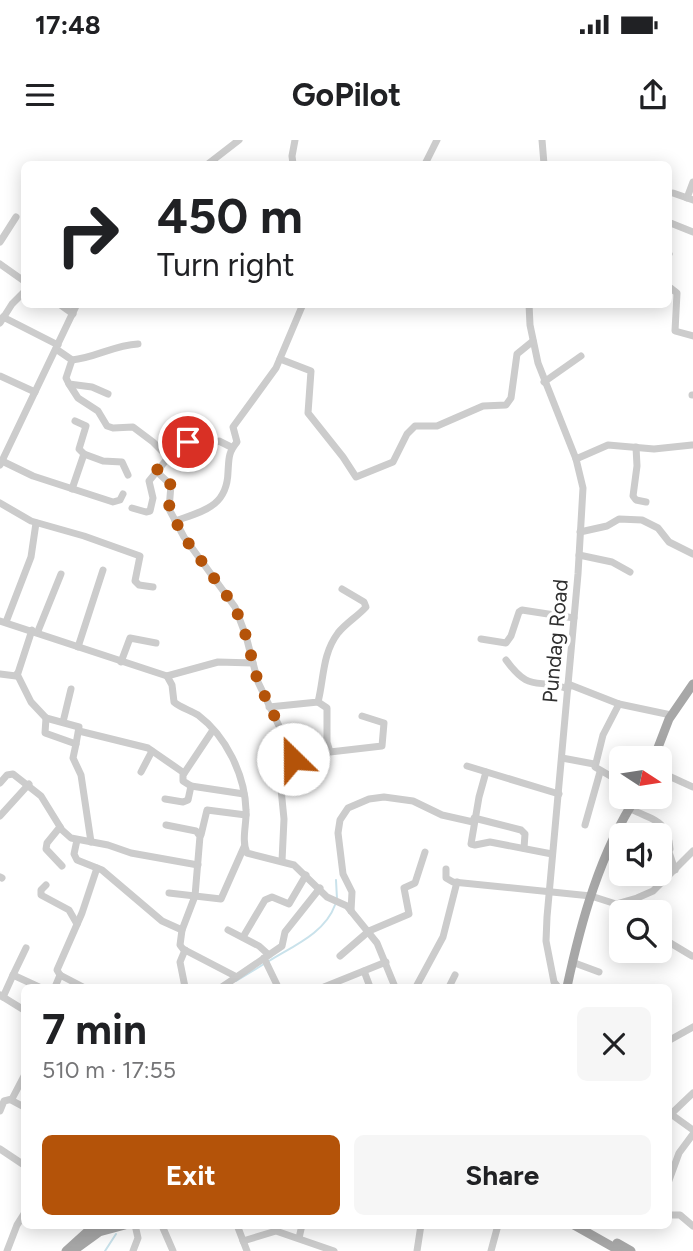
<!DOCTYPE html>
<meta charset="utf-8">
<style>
:root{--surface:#fff;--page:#f6f6f6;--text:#202124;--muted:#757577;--accent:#b45309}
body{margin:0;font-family:Figtree,sans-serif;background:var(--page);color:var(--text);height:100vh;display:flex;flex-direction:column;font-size:26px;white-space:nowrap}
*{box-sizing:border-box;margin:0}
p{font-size:23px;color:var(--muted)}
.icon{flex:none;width:38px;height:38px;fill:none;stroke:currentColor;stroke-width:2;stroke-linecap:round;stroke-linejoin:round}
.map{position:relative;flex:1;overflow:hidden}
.details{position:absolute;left:21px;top:844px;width:651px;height:245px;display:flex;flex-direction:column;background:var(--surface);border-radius:10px;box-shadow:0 4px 18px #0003}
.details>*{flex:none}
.guide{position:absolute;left:21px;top:21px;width:651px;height:147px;border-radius:10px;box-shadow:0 4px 18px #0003;background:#fff;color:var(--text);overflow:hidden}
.needle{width:46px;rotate:102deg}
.buttons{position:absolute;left:609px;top:606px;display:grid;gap:14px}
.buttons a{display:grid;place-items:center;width:63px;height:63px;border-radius:10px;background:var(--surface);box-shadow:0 4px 18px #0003;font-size:35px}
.pin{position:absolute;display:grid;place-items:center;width:60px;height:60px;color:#fff;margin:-30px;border:4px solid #fff;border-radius:50%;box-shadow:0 2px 7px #0007}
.me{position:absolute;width:77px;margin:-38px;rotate:337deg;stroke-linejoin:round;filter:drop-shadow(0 0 5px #0008)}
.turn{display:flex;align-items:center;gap:24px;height:147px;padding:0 21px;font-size:32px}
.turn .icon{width:91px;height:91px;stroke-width:2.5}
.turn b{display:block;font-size:49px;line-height:60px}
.round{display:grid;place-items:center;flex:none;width:74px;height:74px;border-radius:10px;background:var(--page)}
.head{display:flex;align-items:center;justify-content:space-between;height:119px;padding:0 21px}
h1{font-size:42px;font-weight:700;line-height:52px}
.button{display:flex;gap:14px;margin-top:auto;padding:14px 21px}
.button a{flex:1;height:80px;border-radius:10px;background:var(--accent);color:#fff;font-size:28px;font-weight:700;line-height:80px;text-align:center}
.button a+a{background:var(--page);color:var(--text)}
.status{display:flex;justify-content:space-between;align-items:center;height:49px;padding:0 35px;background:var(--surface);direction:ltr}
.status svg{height:19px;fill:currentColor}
header{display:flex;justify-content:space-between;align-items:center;height:91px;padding:0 21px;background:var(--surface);font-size:32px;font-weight:700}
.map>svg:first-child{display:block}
</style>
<div class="status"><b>17:48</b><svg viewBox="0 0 49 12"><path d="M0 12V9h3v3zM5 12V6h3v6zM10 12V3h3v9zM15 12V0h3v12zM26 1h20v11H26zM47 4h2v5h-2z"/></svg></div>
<header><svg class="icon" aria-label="menu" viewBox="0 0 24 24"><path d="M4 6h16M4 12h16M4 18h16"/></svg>GoPilot<svg class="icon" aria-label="share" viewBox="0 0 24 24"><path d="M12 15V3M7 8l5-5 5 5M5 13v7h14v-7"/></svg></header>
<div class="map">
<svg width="693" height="1111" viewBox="0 0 693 1111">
<rect width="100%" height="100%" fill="#fff"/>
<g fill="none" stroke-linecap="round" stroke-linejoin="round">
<!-- stream -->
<g stroke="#c9e2eb" stroke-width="2">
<polyline points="336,740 337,759"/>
<path d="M269 821C293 806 325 793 335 765"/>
<polyline points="236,841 264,824"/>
<polyline points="105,1111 116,1094"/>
</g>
<!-- minor -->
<g stroke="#ccc" stroke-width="7">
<polyline points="542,0 544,24"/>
<polyline points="208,24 239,0"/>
<polyline points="293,24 292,16 295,0"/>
<polyline points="425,24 437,0"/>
<polyline points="673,53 693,60"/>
<polyline points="687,58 693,42"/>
<polyline points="668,82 693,92"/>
<polyline points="0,102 16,77"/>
<polyline points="668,113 669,114"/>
<polyline points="0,124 24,141"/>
<polyline points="668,146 677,153 675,191 693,196"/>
<polyline points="59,164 73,174"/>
<polyline points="529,164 530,185 538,223 576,319 583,348 578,434 547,777 546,801 554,842 558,847"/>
<polyline points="3,177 58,205"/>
<polyline points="0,183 12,164 24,152"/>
<polyline points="56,209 72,220 66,238 69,244 92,247 108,254"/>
<polyline points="280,219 311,231 308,273 343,317 356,337 393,322 407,294 415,286 437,286 483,266 506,265 511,258 517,214 533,201"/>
<path d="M72 220C95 218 114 205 138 204"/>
<polyline points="0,236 35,252"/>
<polyline points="544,242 581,216"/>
<polyline points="69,244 78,258 98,271 107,286 113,288 133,287 153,302 168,317"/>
<polyline points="692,255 693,255"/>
<polyline points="636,307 637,326 633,356 636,360 646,362"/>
<polyline points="84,314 103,321 122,322 128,335"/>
<polyline points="576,319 608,305 654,309 692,305"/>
<polyline points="2,321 33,336 113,362 120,360 123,354"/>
<polyline points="0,325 77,164"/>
<polyline points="156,331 171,345 169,369 184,397 235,467 246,496 258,542 291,611 292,629 283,631 280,639 284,679 282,721"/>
<polyline points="72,349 84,314 79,309 86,286 75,281"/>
<polyline points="0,363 31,381 84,396 140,416 135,441 139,445 153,447"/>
<polyline points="132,368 146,372 150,371 153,358 149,341 181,302 188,302 202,308 219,301 231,307"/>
<path d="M175 381C203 371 227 367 228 332 229 318 228 313 237 302L233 287 276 228 303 164"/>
<polyline points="580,392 607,386 619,379 642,380 658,388 669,402 693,414"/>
<polyline points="579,415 612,422 630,432"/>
<path d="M0 481 167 536 172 545 174 562C181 568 190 570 198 575 226 596 245 635 246 670 247 683 241 700 247 713L294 725 327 757 347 766 377 803 395 847"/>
<polyline points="6,482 31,417 36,383"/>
<polyline points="38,491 61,434"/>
<polyline points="481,499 506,503 511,496 519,472 522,470 574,478"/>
<polyline points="78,507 103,430"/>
<path d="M506 520C531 554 536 537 568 549"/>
<polyline points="121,522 130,498 156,503"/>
<polyline points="0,534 16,536 18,533 32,490"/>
<polyline points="17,534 31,562 46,578 45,593 76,604 73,618 81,635 91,702"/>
<polyline points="167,536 218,522 253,523"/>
<polyline points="568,544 619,564 671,575"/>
<polyline points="318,562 327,568 327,602 330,612 382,606 384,583 362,576"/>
<path d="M619 564 603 595 595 627 619 641C620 647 618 653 621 658 636 683 667 668 670 709"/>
<path d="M269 567 318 562C324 539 322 514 338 493 346 483 358 476 366 467L364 462 342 449"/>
<polyline points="46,578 79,587 76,604"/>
<polyline points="63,582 71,549"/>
<polyline points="79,591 148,608 184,633"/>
<polyline points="286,600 312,595"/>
<polyline points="562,618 594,624"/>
<polyline points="467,626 559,654"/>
<polyline points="141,632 152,611"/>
<polyline points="486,632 479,657 471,704 475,705 490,702 552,714"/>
<polyline points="660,632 693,647"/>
<polyline points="0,643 7,635 13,634 41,656 62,690 71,698 108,705 131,713 198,725"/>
<polyline points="191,646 244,654"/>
<polyline points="165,659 183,662 188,660 191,646 183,641 183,635 213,590"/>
<polyline points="0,676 29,644"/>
<polyline points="474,678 521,690 525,694 524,708"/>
<polyline points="166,685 196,691 200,696 195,756 182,790 180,805 183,809 235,836"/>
<polyline points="585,685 600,632"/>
<polyline points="60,687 47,703 46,709 62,726"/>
<polyline points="201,695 207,670 246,675"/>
<polyline points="77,700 74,714 77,720 102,730 162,781 182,790"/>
<polyline points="668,709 675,730"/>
<polyline points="446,729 446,738 453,742 591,756 616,764 637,758 653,751 693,711"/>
<polyline points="0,737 2,738"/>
<polyline points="46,745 41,750 41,755 69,770 77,784"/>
<polyline points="169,753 221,759 244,707"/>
<polyline points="351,771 352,752 343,734 338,693 340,680 348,668 369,659 384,657 413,661 442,675 473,682"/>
<polyline points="228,790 259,806 269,815"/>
<polyline points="243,797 265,760 272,757 289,764 306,735"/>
<polyline points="662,798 692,816"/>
<polyline points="340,816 369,791 409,774 404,748 415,743 425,712"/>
<polyline points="264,818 278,847"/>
<polyline points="572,822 599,832"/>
<polyline points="364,831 370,847"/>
<polyline points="13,835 26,808"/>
<polyline points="55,847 60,835"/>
<polyline points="83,847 60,835 57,830 82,773 97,728"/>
<polyline points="185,847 180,822 185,810"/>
<polyline points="222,847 282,806 285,792 320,748"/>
<polyline points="324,847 386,822"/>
<polyline points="416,847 443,797 457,742"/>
<polyline points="449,847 455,835"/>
<polyline points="0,855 3,857 13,835 39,847"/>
<polyline points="3,857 24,870"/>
<polyline points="668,901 693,887"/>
<polyline points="11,960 24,967"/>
<polyline points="0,971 4,961 12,959 24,936"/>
<polyline points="668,972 693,990"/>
<polyline points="671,974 693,953"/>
<polyline points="0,1009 24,1025"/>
<polyline points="668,1043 679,1013 693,994"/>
<polyline points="668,1075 680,1075 693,1086"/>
<polyline points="237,1085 247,1111"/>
<polyline points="163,1088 173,1111"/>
<polyline points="299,1098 302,1085"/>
<polyline points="243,1101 276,1091 334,1111"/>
<polyline points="7,1111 17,1085 24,1074"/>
<polyline points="133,1111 138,1098 135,1085"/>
<polyline points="417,1111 421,1085"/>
<polyline points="491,1111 498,1085"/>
</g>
<!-- major -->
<g stroke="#a7a7a7" stroke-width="9">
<polyline points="654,618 669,579 693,544"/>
<path d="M567 847C581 781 600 713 637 656"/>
<polyline points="574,1085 620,1111"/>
<polyline points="617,1103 631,1111"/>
<polyline points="66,1111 87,1092 101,1085"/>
<polyline points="73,1111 99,1092 125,1085"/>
</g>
</g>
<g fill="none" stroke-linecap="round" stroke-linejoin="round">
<!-- route -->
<polyline stroke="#b45309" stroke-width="12" stroke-dasharray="0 21.6" points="188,302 181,302 156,331 171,345 169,369 184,397 235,467 246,496 258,542 286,600 293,619"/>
</g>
<g text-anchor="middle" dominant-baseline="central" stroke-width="7" stroke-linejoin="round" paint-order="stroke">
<!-- street labels -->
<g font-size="21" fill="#2f2f2f" stroke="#fff">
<text transform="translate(555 501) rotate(-85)">Pundag Road</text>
</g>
</g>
</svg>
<div class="buttons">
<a><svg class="needle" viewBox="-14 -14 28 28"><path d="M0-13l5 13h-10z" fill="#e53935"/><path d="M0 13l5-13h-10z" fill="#757577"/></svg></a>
<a><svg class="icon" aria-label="sound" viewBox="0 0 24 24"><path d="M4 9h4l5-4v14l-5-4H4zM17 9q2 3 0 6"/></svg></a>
<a><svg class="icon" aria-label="search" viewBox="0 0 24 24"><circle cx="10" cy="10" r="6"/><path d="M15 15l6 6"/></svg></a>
</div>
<div class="pin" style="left:188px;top:302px;background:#d93025"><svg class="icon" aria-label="arrive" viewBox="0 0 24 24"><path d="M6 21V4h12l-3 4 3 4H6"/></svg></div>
<svg class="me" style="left:293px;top:619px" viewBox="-20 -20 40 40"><circle r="19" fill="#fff"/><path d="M0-13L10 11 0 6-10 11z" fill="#b45309"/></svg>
<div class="guide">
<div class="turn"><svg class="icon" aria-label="right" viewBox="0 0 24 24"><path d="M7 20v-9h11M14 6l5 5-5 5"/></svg><div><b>450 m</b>Turn right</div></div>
</div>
<section class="details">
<div class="head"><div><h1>7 min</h1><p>510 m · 17:55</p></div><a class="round"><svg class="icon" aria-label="close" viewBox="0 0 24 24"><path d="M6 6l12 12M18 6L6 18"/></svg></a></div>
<div class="button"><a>Exit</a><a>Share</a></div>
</section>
</div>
